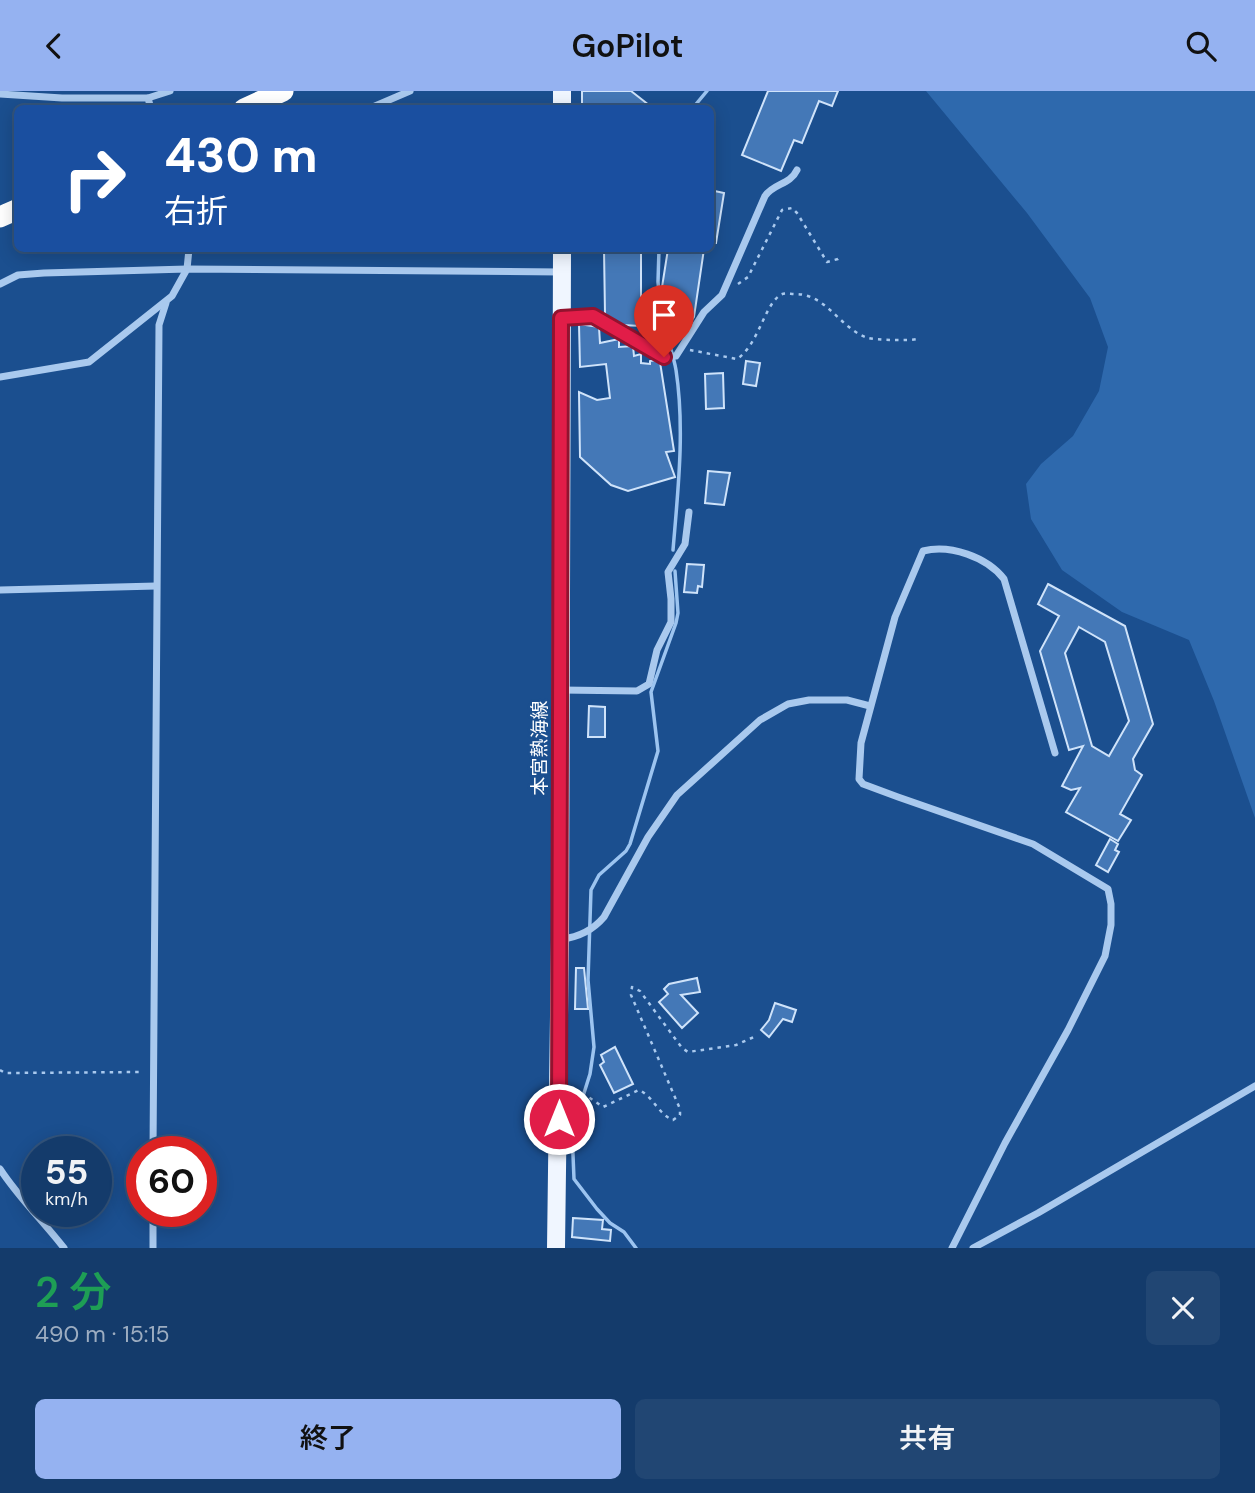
<!DOCTYPE html>
<html lang="ja">
<meta charset="utf-8">
<style>
:root{--surface:#143b6b;--page:#214673;--text:#f1f3f6;--muted:#9dadc1;--line:#33557e;--accent:#95b2f1}
body{margin:0;font-family:"DM Sans","Noto Sans JP",sans-serif;background:var(--page);color:var(--text);height:100vh;display:flex;flex-direction:column;font-size:26px;white-space:nowrap}
*{box-sizing:border-box;margin:0}
p{font-size:23px;color:var(--muted)}
.icon{flex:none;width:38px;height:38px;fill:none;stroke:currentColor;stroke-width:2;stroke-linecap:round;stroke-linejoin:round}
.map{position:relative;height:1157px;overflow:hidden}
.details{display:flex;flex-direction:column;background:var(--surface);flex:1}
.details>*{flex:none}
.hud{position:absolute;left:14px;top:14px;width:700px;height:147px;border-radius:10px;box-shadow:0 4px 18px #0003,0 0 0 2px var(--line);background:#1a4fa0;color:#fff;overflow:hidden}
.speed{position:absolute;left:21px;top:1045px;display:flex;gap:14px;font-size:35px;font-weight:700;text-align:center}
.speed>*{display:grid;place-content:center;width:91px;height:91px;border-radius:50%;background:var(--surface);box-shadow:0 4px 18px #0003,0 0 0 2px var(--line);line-height:1}
.speed small{font-size:18px;font-weight:400}
.speed .limit{border:10px solid #d22;background:#fff;color:#111}
.pin{position:absolute;display:grid;place-items:center;width:60px;height:60px;color:#fff;margin:-72px -30px;border-radius:50% 50% 50% 0;rotate:-45deg;box-shadow:0 0 7px #0007}
.pin .icon{rotate:45deg}
.me{position:absolute;width:77px;margin:-38px;rotate:0deg;stroke-linejoin:round;filter:drop-shadow(0 0 5px #0008)}
.turn{display:flex;align-items:center;gap:24px;height:147px;padding:0 35px;font-size:32px}
.turn .icon{width:91px;height:91px;stroke-width:2.5}
.turn b{display:block;font-size:49px;line-height:60px}
.round{display:grid;place-items:center;flex:none;width:74px;height:74px;border-radius:10px;background:var(--page)}
.overview{display:flex;align-items:center;justify-content:space-between;height:119px;padding:0 35px}
h1{font-size:42px;font-weight:600;line-height:52px;color:#1e9e55}
.primary-button{display:flex;gap:14px;margin-top:auto;padding:14px 35px}
.primary-button a{flex:1;height:80px;border-radius:10px;background:var(--accent);color:#111;font-size:28px;font-weight:600;line-height:80px;text-align:center}
.primary-button a+a{background:var(--page);color:var(--text)}
header{display:flex;justify-content:space-between;align-items:center;height:91px;padding:0 35px;background:var(--accent);color:#111;font-size:32px;font-weight:600}
.map>svg:first-child{display:block}
</style>
<header><svg class="icon" aria-label="back" viewBox="0 0 24 24"><path d="M15 5l-7 7 7 7"/></svg>GoPilot<svg class="icon" aria-label="search" viewBox="0 0 24 24"><circle cx="10" cy="10" r="6"/><path d="M15 15l6 6"/></svg></header>
<div class="map">
<svg width="1255" height="1157" viewBox="0 0 1255 1157">
<rect width="100%" height="100%" fill="#1b4f8f"/>
<!-- green -->
<polygon fill="#2e69ad" points="926,0 1255,0 1255,727 1214,610 1189,549 1122,521 1062,479 1031,428 1026,393 1041,373 1073,345 1099,300 1108,256 1090,207 1027,122"/>
<g fill="none" stroke-linecap="round" stroke-linejoin="round">
<!-- stream -->
<g stroke="#9cc4f0" stroke-width="3.5">
<polyline points="692,18 707,0"/>
<polyline points="659,158 658,191 660,211"/>
<path d="M663 226C665 244 673 261 676 279 685 338 678 399 673 459"/>
<polyline points="636,1157 624,1141 610,1132 597,1118 574,1088 572,1040 590,983 594,956 588,889 591,799 599,784 626,760 630,753 658,660 651,601 676,532 678,522 675,480"/>
</g>
</g>
<!-- building -->
<g fill="#4478b7" stroke="#cfe3fa" stroke-width="2" fill-rule="evenodd">
<polygon points="582,0 631,0 654,18 582,18"/>
<polygon points="768,0 838,0 832,15 819,10 802,52 794,49 781,80 742,64"/>
<polygon points="710,99 724,102 716,152 710,152"/>
<polygon points="604,158 641,158 641,235 622,234 605,223"/>
<polygon points="668,158 704,158 694,226 690,232 657,228"/>
<polygon points="579,233 599,236 600,252 619,248 619,256 633,255 634,265 641,263 641,272 650,273 650,270 657,269 660,271 674,360 666,361 675,386 628,400 611,394 580,366 579,301 597,309 610,307 606,273 580,276"/>
<polygon points="746,270 760,272 756,295 743,293"/>
<polygon points="723,282 724,317 706,318 705,283"/>
<polygon points="708,380 730,382 724,414 705,412"/>
<polygon points="687,473 704,474 702,496 698,495 697,502 684,501"/>
<path d="M1048 493 1125 535 1153 633 1133 668 1135 679 1142 684 1120 723 1131 729 1118 750 1066 721 1080 697 1071 699 1062 695 1083 655 1069 659 1040 560 1059 525 1038 513ZM1079 536 1105 551 1129 630 1109 665 1092 655 1065 562Z"/>
<polygon points="589,615 605,616 605,646 588,646"/>
<polygon points="1110,748 1118,753 1115,759 1119,761 1108,781 1096,774"/>
<polygon points="576,877 584,877 588,918 575,918"/>
<polygon points="697,887 700,901 681,904 698,922 682,937 659,911 668,903 664,898 669,893"/>
<polygon points="775,912 796,919 792,931 783,928 769,946 761,939 769,929"/>
<polygon points="615,956 633,993 614,1002 600,974 604,971 601,964"/>
<polygon points="573,1127 603,1129 602,1138 611,1139 610,1150 572,1146"/>
</g>
<g fill="none" stroke-linecap="round" stroke-linejoin="round">
<!-- path -->
<g stroke="#a9c9ee" stroke-width="2.5" stroke-dasharray="3.5 5" stroke-linecap="butt">
<polyline points="738,193 748,186 782,119 792,117 797,122 827,171 838,168 841,164"/>
<path d="M690 259 737 268C758 254 764 216 779 205 783 201 789 203 795 203 827 203 840 238 868 247 875 249 909 250 917 248"/>
<polyline points="0,979 5,982 143,981"/>
<path d="M573 1005H587L603 1016 639 999C653 1005 658 1023 673 1029L680 1024V1018L631 904 632 896 640 900 682 957 688 961 736 954 756 945"/>
</g>
<!-- street -->
<g stroke="#a9c9ee" stroke-width="7">
<polyline points="0,3 62,7 148,7 151,18"/>
<polyline points="148,7 170,0"/>
<polyline points="368,18 410,0"/>
<polyline points="0,193 18,184 44,182 187,178 561,181"/>
<path d="M562 227 593 225 664 266 676 265 704 221 722 204 765 105C774 92 790 94 797 79"/>
<polyline points="0,286 89,271 172,205 187,178 189,158"/>
<polyline points="0,499 156,495"/>
<polyline points="561,599 637,600 649,593 657,559 671,531 671,508 668,481 685,453 689,421"/>
<path d="M562 848C579 846 593 839 604 826L648 746 677 704 760 629 788 613 809 609H847L870 615"/>
<polyline points="153,1060 159,234 166,212"/>
<path d="M0 1078C19 1107 43 1130 64 1157"/>
<polyline points="153,1157 153,1120"/>
<path d="M952 1157 1005 1052 1068 939 1105 865 1111 834V813L1108 798 1033 753 898 706 863 693 859 688 861 652 895 526 923 460C950 453 987 466 1004 488L1055 662"/>
<polyline points="973,1157 1038,1122 1255,995"/>
</g>
<!-- primary -->
<g stroke="#f0f6ff" stroke-width="18">
<polyline points="562,18 562,0"/>
<polyline points="556,1157 560,848 562,158"/>
</g>
<!-- highway -->
<g stroke="#fff" stroke-width="21">
<polyline points="244,18 283,0"/>
<polyline points="0,126 18,118"/>
</g>
</g>
<g fill="none" stroke-linecap="round" stroke-linejoin="round">
<defs>
<polyline id="route" points="559,1028 561,227 593,225 664,266"/>
</defs>
<!-- route casing -->
<use href="#route" stroke="#92132f" stroke-width="18"/>
<!-- route -->
<use href="#route" stroke="#e11d48" stroke-width="12"/>
</g>
<g text-anchor="middle" dominant-baseline="central" stroke-width="5" stroke-linejoin="round" paint-order="stroke">
<!-- street labels -->
<g font-size="19" fill="#fff" stroke="#1b4f8f">
<text transform="translate(539 657) rotate(-90)">本宮熱海線</text>
</g>
</g>
</svg>
<div class="speed"><div>55<small>km/h</small></div><div class="limit">60</div></div>
<div class="pin" style="left:664px;top:266px;background:#d93025"><svg class="icon" aria-label="arrive" viewBox="0 0 24 24"><path d="M6 21V4h12l-3 4 3 4H6"/></svg></div>
<svg class="me" style="left:559px;top:1028px" viewBox="-20 -20 40 40"><circle r="17" fill="#e11d48" stroke="#fff" stroke-width="3"/><path d="M0-11L8 9 0 5-8 9z" fill="#fff"/></svg>
<div class="hud">
<div class="turn"><svg class="icon" aria-label="right" viewBox="0 0 24 24"><path d="M7 20v-9h11M14 6l5 5-5 5"/></svg><div><b>430 m</b>右折</div></div>
</div>
</div>
<section class="details">
<div class="overview"><div><h1>2 分</h1><p>490 m · 15:15</p></div><a class="round"><svg class="icon" aria-label="close" viewBox="0 0 24 24"><path d="M6 6l12 12M18 6L6 18"/></svg></a></div>
<div class="primary-button"><a>終了</a><a>共有</a></div>
</section>
